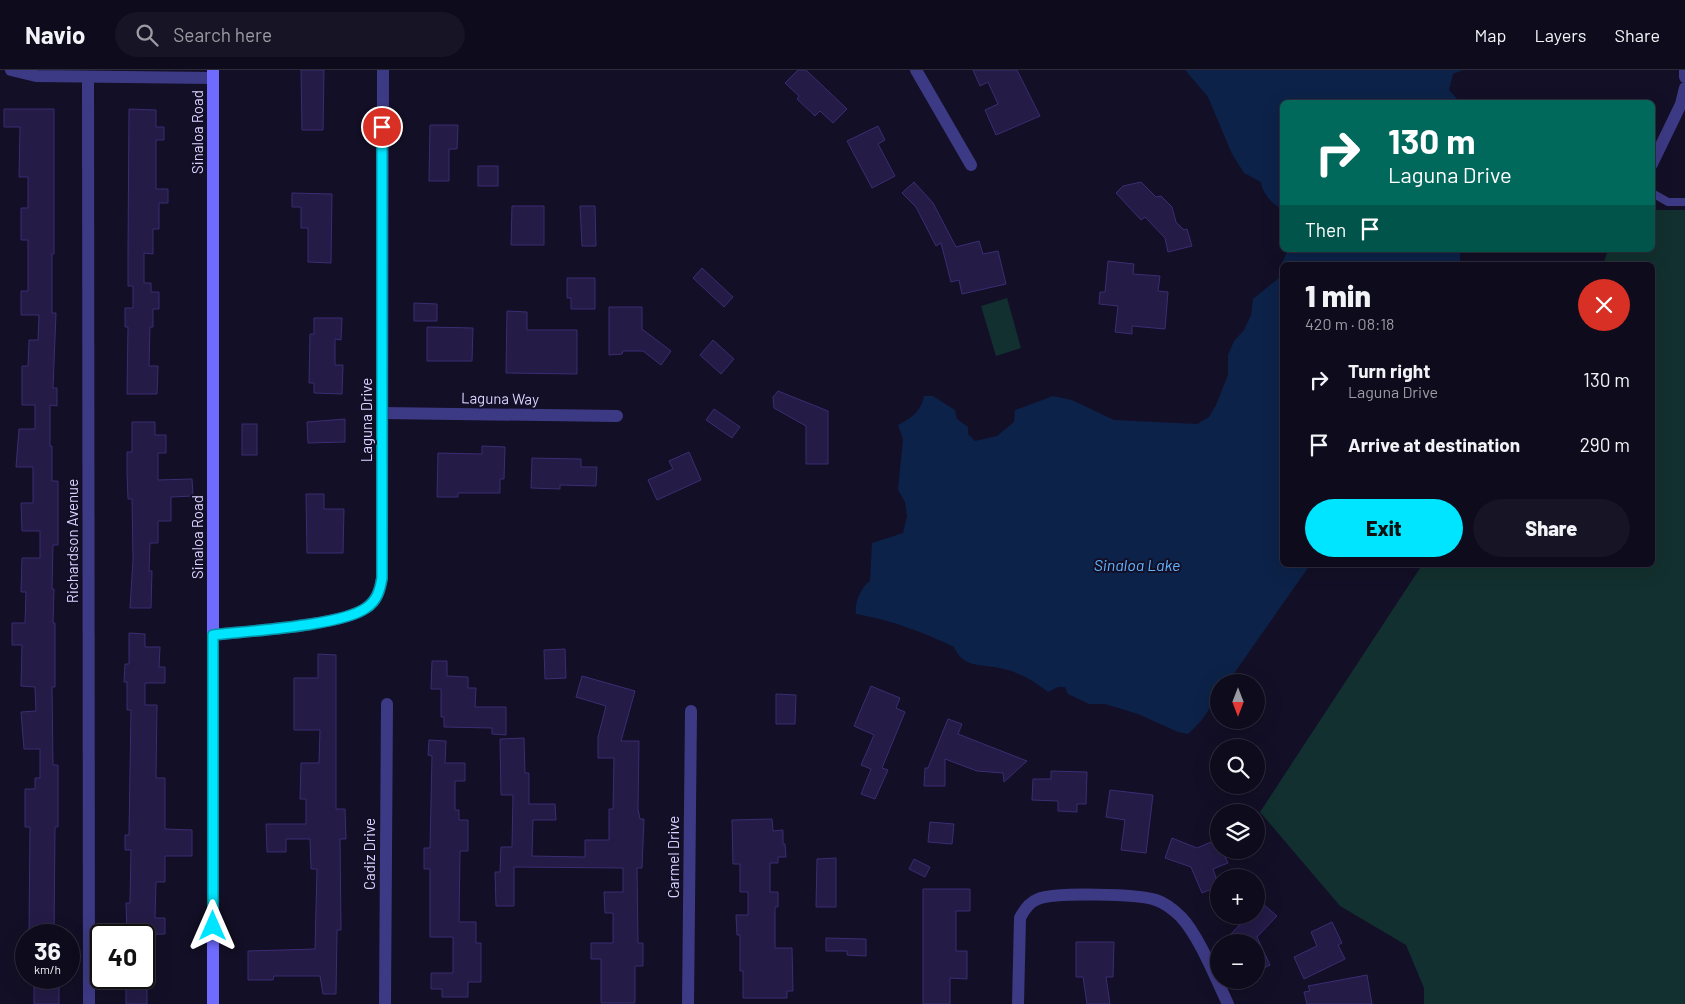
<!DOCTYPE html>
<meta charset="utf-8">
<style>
:root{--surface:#0e0b1c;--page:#171425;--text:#f1f3f6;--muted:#9b9ba3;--line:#2e2b3b;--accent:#00e5ff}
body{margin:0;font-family:Barlow,sans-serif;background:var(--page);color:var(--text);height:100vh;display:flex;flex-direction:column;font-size:19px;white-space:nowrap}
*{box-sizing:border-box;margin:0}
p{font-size:16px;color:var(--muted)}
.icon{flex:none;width:28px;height:28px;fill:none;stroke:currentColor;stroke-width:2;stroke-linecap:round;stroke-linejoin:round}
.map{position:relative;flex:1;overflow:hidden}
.panel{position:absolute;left:1280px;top:192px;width:375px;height:305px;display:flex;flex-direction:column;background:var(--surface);border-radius:8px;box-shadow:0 5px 20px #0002,0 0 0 1px var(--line)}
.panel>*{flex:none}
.hud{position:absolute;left:1280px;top:30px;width:375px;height:152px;border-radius:8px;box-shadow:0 5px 20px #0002,0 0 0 1px var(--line);background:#00695c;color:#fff;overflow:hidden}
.needle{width:32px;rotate:180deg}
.fabs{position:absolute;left:1210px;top:604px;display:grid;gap:10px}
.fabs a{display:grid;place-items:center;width:55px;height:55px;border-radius:50%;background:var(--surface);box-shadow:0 5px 20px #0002,0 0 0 1px var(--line);font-size:25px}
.speed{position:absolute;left:15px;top:854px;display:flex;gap:10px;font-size:25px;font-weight:700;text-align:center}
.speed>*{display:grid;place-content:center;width:65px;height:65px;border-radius:50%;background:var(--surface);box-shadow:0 5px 20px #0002,0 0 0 1px var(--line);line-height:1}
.speed small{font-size:12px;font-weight:400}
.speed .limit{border:2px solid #111;border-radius:8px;background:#fff;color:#111}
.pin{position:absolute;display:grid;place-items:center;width:42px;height:42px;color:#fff;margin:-21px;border:2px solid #fff;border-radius:50%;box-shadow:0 1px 5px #0007}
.me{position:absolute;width:55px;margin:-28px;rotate:0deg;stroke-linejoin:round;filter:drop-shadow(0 0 4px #0008)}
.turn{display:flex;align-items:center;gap:18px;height:105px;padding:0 25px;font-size:22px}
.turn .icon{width:65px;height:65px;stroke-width:2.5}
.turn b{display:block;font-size:35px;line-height:42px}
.then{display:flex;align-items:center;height:48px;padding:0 25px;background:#0003;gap:10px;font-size:19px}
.round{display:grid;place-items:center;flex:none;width:52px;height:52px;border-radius:26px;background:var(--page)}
.summary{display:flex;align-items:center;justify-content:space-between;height:85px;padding:0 25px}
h1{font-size:30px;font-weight:800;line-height:38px}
.action{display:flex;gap:10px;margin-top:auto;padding:10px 25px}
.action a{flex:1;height:58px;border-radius:30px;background:var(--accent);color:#111;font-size:20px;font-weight:800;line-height:58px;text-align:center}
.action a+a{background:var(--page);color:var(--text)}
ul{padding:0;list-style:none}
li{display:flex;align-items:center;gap:15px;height:65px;padding:0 25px}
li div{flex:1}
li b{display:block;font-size:19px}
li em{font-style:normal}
header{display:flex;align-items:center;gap:30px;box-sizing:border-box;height:70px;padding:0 25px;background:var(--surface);border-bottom:1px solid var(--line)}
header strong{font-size:24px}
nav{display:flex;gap:28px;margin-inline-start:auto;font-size:18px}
.search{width:350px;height:45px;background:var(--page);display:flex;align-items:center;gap:12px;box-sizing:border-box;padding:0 18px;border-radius:28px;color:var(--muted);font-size:19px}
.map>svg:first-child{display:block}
</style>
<header>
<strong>Navio</strong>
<div class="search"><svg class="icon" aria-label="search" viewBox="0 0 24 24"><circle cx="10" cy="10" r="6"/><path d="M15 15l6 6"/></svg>Search here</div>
<nav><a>Map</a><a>Layers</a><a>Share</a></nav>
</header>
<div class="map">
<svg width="1685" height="934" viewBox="0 0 1685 934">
<rect width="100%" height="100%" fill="#130f26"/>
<!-- green -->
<g fill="#12302f">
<polygon points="1653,140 1685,140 1685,934 1424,934 1424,918 1406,875 1340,836 1260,742 1422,495 1652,495 1652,195 1603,195 1608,180 1652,180"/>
<polygon points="1007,228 1021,278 996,286 981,236"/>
</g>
<!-- water -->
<g fill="#0c2248">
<path d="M1185 0H1463L1453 4 1449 20 1460 32H1282V139C1272 134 1262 123 1261 112L1244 103 1232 84 1208 27Z"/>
<path d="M1288 180H1460V195H1282V495H1310L1228 612H1219V625L1201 651 1188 664 1178 662 1138 644 1105 634H1089L1068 624 1065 617H1058L1048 622C1034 611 1017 601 999 598 980 594 963 598 954 577 923 562 890 550 856 544 854 533 861 517 870 511L872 473 903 463 907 446 905 432 898 420 903 369 898 355C911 348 921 342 924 326H933L955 340 957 349 968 357V364L975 371 997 366 1014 352 1015 340 1053 326 1072 330 1114 350 1197 354 1209 347 1216 335 1228 305V285L1234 271 1244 260 1251 245 1253 229 1280 207 1282 193Z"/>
</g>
<!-- building -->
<g fill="#241b47" stroke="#3b2d73">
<polygon points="301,0 324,0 323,60 302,60"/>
<polygon points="798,0 806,0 847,39 833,53 820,41 815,46 797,29 799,26 785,13"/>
<polygon points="973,0 1017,0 1040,46 996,65 985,40 998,34 988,12 980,16"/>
<polygon points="4,39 54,39 54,184 52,184 52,243 56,243 53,318 57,318 57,336 50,335 50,376 52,376 52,411 58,411 58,475 53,475 52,519 54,519 53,553 55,553 55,617 52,617 53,695 58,695 58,757 55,757 54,865 29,865 30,757 25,757 25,719 35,719 35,708 40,708 40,679 24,679 21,642 36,641 35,617 21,616 22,575 12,575 12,553 25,553 26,522 21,522 22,488 40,488 40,461 22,461 21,433 33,433 33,397 16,397 19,359 35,359 35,335 22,335 22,296 28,296 29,270 38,270 39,245 21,245 21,221 28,221 28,170 21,170 21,138 28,138 28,107 19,107 20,57 4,57"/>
<polygon points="129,39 156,40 156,57 164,57 164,70 156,70 156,119 168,119 168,133 159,133 159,159 153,159 153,184 144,183 144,213 151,213 151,222 159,222 159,239 153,239 153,257 150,257 149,296 158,296 157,324 127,324 128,257 125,257 125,238 133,238 133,216 128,216 128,183"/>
<polygon points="430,55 458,55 457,79 449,79 449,111 429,111"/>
<polygon points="878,56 885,70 878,74 895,106 872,118 847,71"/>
<rect x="478" y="96" width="20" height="20"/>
<polygon points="914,112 933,133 956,177 979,171 983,184 998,181 1006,214 962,224 959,210 951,212 941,173 936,176 916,137 902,123"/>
<polygon points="1141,112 1156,127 1161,126 1172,137 1176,152 1184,160 1187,159 1192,176 1168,182 1165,168 1145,147 1141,150 1116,123 1123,116"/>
<polygon points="292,123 332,124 331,193 308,192 308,158 301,158 301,137 292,137"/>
<polygon points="512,136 544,136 544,175 511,175"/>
<polygon points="580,136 595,136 596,176 582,176"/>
<polygon points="1108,191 1134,194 1133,204 1160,206 1158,221 1168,222 1165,259 1132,256 1132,264 1115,262 1118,236 1099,234 1100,222 1105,222"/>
<polygon points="702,198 733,227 724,237 693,208"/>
<polygon points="567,208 595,208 595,239 571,239 571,228 567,228"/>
<polygon points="414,233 437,234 437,251 414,251"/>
<polygon points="609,237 642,237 642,259 671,281 661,295 643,281 623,281 622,284 609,285"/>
<polygon points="507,241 527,242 527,260 577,260 577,304 506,303"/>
<polygon points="314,248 342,248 341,270 335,269 335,295 343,295 342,324 314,323 314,313 309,313 310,264 314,264"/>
<polygon points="427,257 473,258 472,291 427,291"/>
<polygon points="713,270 734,289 721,304 700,285"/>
<polygon points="778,321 828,341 828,394 806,394 806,356 774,338 773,327"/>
<polygon points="714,339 740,357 732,368 706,350"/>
<polygon points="345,349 345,372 308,373 307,352"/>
<polygon points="132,352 155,352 155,365 166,365 166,383 158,383 158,410 192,409 193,426 171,427 171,451 158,451 158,473 150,473 149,501 152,501 151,538 130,538 133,489 132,429 128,429 127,403 127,382 132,382"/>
<rect x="242" y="354" width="15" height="31"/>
<polygon points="482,376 505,377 504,409 500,409 500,423 458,423 458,427 437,427 438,383 482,384"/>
<polygon points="689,382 701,410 657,430 648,410 673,399 669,391"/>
<polygon points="532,388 581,389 581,397 597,397 596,416 560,415 560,419 531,418"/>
<polygon points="306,424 324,424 324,439 344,439 343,483 307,483"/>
<polygon points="129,563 145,564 145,577 160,577 159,597 165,597 165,613 145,613 145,635 157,635 156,708 165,708 165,759 192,760 192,786 165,786 165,812 156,812 155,848 165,848 165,864 127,865 126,833 130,833 131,780 125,780 125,765 129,765 131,640 127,640 127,612 124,612 125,594 129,594"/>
<polygon points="565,579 566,608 545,609 544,580"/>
<polygon points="318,584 336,585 336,739 345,739 346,769 340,769 341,860 337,860 336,924 323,924 320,906 274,906 273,910 248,910 248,881 315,879 317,799 311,799 310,769 286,769 286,782 267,782 266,754 306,754 306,729 300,729 301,693 319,693 320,660 294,660 294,608 318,608"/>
<polygon points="432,591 447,591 447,606 468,607 468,618 476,618 475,637 506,637 506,665 492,664 492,658 444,657 444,647 441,647 441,619 431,619"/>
<polygon points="582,606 635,621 621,671 639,671 638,739 640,749 644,749 642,798 637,798 638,873 643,873 643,896 635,896 635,933 601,933 601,889 591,889 591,873 613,873 613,843 605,843 604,822 623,822 623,798 514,797 514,836 496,836 495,802 500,802 501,777 512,777 513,725 501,725 500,669 524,668 525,703 529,703 529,734 555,734 556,750 533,750 532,786 585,787 585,770 609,770 609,739 613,739 614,688 598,688 598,667 606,636 576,627"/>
<polygon points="871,616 900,628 896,638 905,642 882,698 888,700 875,729 861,724 871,699 861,695 874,665 854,656"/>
<polygon points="776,624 796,625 795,654 776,654"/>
<polygon points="948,649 962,654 958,664 1027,691 1004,712 1003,703 977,701 945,689 945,716 924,716 925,698 928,698"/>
<polygon points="429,670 446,671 445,693 465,693 465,711 455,711 455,740 459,740 459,750 468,750 468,781 460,781 459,852 476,852 476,873 481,873 481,912 468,912 468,927 442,927 442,919 431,919 431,903 453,903 453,867 430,867 430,799 424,799 424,778 430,778 432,686 428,685"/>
<polygon points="1051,701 1087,702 1086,734 1077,734 1077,742 1058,741 1058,731 1032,730 1033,709 1051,709"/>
<polygon points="1110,720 1153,725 1146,783 1121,780 1125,750 1106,747"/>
<polygon points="772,749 773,761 783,760 783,774 785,774 786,787 778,787 778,793 770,793 770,822 778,822 778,837 775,837 775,878 792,878 793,921 787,921 787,928 743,928 743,901 740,901 740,865 737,865 736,845 748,845 748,822 740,822 740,794 733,794 732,750"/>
<polygon points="930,752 954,754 952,774 928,772"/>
<polygon points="1172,768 1197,778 1218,769 1219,780 1222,780 1228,793 1213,799 1219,816 1202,823 1191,797 1165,788"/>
<polygon points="836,788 836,837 816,837 817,789"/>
<polygon points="914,789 930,797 925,807 909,799"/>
<polygon points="923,819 970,819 970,841 956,841 956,881 967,881 967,909 950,908 950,934 923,934"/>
<polygon points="1256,828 1277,846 1257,867 1270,895 1256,902 1256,872 1240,872 1231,864 1249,845 1256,845"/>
<polygon points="1332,852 1342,873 1338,875 1345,889 1304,909 1294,887 1317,876 1311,862"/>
<polygon points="826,868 866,869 866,886 847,885 847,881 826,881"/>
<polygon points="1076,872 1114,872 1113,907 1106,907 1110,934 1087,934 1083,907 1076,907"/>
<polygon points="1367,905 1372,934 1307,934 1304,922 1310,921 1308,916"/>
<polygon points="42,908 59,908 59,934 34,934 34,917 42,917"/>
<rect x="126" y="908" width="21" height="26"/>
</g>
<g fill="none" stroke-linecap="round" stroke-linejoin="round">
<!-- lane -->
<polyline stroke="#3d3a85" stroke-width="8" points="1652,123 1668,132 1685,132"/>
<!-- street -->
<g stroke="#3d3a85" stroke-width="12">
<polyline points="11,0 36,6 213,8"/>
<polyline points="916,0 971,95"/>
<polyline points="1685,0 1685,7"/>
<polyline points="88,8 89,934"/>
<polyline points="1652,94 1681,34 1685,18"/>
<polyline points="382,343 617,346"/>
<path d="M213 565C247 561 341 556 366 538 377 531 380 520 382 508L383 0"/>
<polyline points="385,934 387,634"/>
<polyline points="688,934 691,641"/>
<path d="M1018 934 1020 848C1024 840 1030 832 1038 829 1055 822 1138 824 1156 830 1165 833 1174 840 1181 847 1199 866 1216 909 1228 934"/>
</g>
<!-- secondary -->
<polyline stroke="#6f6bff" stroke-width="12" points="213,0 213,934"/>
</g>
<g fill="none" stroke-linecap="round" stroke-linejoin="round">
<defs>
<path id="route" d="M213 856V565C247 561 341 556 366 538 377 531 380 520 382 508V57"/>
</defs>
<!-- route casing -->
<use href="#route" stroke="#0095a6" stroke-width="12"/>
<!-- route -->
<use href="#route" stroke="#00e5ff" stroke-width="9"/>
</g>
<g text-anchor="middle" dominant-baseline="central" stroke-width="4" stroke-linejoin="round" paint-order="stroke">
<!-- street labels -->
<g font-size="15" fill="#d9d4ff" stroke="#130f26">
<text transform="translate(197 62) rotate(-90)">Sinaloa Road</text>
<text transform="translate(500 328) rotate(1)">Laguna Way</text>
<text transform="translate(366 350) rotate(-90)">Laguna Drive</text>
<text transform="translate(197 467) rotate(-90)">Sinaloa Road</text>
<text transform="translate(72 471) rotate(-90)">Richardson Avenue</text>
<text transform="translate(369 784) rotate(-90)">Cadiz Drive</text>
<text transform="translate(673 787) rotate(-90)">Carmel Drive</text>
</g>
<!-- water labels -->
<g font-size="16" font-style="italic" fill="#62b6ff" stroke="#130f26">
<text x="1137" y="494">Sinaloa Lake</text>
</g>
</g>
</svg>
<div class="fabs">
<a><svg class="needle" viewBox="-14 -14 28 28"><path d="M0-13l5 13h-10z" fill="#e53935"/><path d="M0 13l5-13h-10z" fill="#9b9ba3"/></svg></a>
<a><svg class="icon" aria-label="search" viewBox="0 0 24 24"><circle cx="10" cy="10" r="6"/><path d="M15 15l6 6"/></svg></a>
<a><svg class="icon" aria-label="layers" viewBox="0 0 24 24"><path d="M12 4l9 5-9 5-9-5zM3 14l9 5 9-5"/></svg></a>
<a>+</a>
<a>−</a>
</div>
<div class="speed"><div>36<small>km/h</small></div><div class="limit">40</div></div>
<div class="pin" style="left:382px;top:57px;background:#d93025"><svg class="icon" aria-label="arrive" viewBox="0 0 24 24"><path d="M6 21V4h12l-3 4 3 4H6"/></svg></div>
<svg class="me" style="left:213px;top:856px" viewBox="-20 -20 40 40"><path d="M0-17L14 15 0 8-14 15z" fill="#00e5ff" stroke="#fff" stroke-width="4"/></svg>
<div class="hud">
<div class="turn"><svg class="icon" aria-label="right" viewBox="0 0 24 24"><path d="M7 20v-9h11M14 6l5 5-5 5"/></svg><div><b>130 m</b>Laguna Drive</div></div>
<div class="then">Then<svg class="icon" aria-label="arrive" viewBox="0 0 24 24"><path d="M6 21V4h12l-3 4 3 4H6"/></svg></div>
</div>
<section class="panel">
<div class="summary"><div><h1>1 min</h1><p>420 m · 08:18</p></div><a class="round" style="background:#d93025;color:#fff"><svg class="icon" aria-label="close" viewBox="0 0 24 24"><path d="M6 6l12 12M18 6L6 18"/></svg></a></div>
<ul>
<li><svg class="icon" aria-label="right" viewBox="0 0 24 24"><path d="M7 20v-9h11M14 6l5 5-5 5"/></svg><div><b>Turn right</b><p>Laguna Drive</p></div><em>130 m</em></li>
<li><svg class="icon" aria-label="arrive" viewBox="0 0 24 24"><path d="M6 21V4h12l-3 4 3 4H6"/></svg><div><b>Arrive at destination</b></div><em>290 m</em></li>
</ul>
<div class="action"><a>Exit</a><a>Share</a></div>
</section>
</div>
